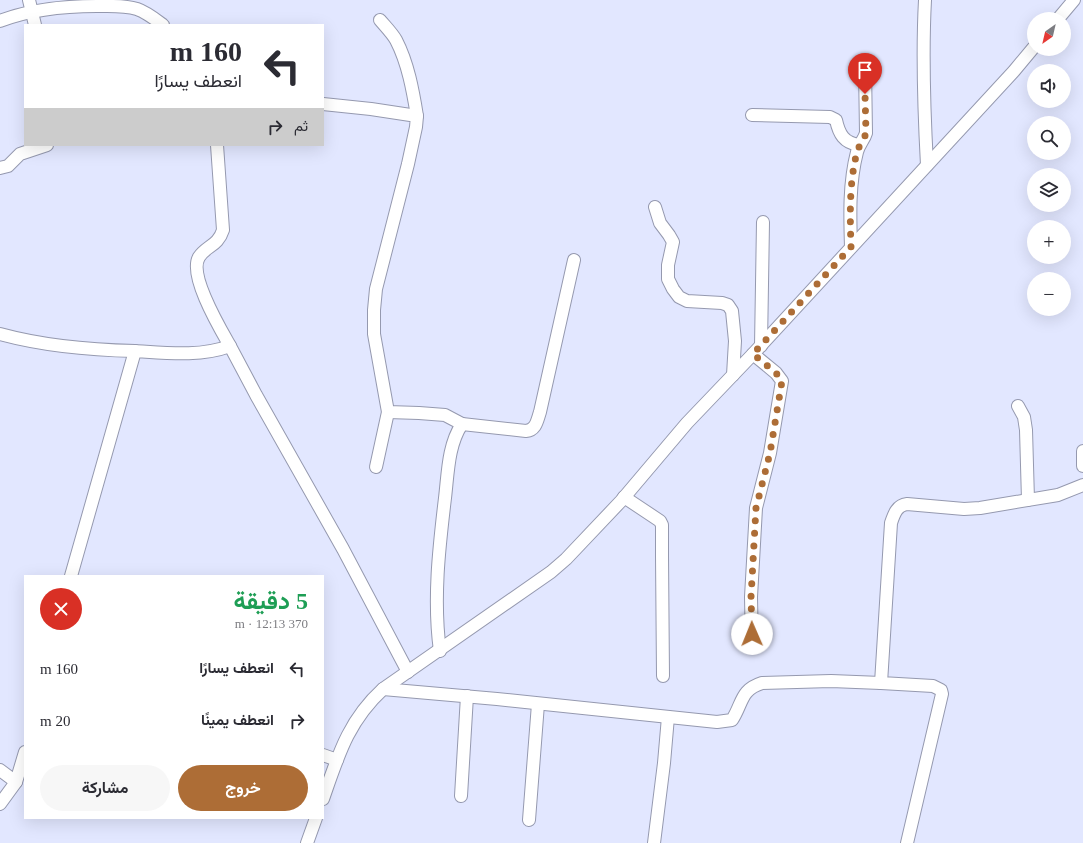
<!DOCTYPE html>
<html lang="ar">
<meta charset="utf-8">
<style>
:root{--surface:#fff;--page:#f7f7f7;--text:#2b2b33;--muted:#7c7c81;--accent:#ad6d36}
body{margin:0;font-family:"Times New Roman",Vazirmatn,serif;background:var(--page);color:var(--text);direction:rtl;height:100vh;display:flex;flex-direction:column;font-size:15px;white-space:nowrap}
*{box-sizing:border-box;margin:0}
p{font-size:13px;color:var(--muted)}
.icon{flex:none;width:22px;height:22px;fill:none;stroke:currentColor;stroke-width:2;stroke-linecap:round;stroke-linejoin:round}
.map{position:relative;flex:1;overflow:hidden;direction:ltr}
.side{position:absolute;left:24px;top:575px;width:300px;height:244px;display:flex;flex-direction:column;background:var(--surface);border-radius:0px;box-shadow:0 4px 16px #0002;direction:rtl}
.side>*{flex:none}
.guide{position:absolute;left:24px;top:24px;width:300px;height:122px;border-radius:0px;box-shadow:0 4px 16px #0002;direction:rtl;background:#fff;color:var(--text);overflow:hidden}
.needle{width:26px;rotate:214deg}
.tools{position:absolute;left:1027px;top:12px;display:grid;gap:8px}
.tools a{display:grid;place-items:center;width:44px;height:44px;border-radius:50%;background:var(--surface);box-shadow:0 4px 16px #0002;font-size:20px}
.pin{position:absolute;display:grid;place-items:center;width:34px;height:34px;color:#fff;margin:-41px -17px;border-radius:50% 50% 50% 0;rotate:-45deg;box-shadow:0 0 4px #0007}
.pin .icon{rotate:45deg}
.me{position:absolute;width:44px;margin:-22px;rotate:359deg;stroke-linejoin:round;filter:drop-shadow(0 0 3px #0008)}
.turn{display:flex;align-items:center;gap:14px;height:84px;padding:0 16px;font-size:18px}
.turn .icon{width:52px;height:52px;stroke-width:2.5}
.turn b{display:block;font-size:28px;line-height:34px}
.then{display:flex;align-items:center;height:38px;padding:0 16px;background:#0003;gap:8px;font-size:15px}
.round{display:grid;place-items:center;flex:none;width:42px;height:42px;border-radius:21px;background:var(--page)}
.headline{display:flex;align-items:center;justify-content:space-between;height:68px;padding:0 16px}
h1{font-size:24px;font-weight:700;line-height:30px;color:#1e9e55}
.primary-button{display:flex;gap:8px;margin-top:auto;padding:8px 16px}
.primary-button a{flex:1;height:46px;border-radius:24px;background:var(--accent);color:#fff;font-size:16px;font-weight:700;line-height:46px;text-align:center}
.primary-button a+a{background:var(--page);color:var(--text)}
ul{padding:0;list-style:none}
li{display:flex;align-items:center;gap:12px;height:52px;padding:0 16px}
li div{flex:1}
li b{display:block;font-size:15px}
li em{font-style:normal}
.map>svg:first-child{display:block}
</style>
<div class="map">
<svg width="1083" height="843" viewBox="0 0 1083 843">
<rect width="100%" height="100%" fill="#e2e7ff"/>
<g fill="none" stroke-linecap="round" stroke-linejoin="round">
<defs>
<g id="street">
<polyline points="29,0 35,25"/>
<path d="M925 0C922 55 924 110 927 165"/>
<polyline points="1058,19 1074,0"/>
<path d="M380 20C385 26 392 33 396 40 408 63 413 91 417 116"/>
<path d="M0 21C31 9 63 6 97 6 110 6 124 5 137 9 146 12 155 19 163 25"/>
<path d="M323 104 371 109 417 116 416 127 408 164 376 289 374 310V334L388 412 419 413 445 415 462 424C448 445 448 473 445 498 439 548 433 600 440 651"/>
<path d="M752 115 830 117 836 120C839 134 844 143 859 145"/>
<polyline points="0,168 8,166 20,154 47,145"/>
<polyline points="655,207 660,223 669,235 673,242 668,265 668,279 673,289 679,297 687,301 722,303 728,305 732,311 735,341 733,375"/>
<path d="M851 247C850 215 849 183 857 152 859 144 864 140 866 133L865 68"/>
<path d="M0 334C44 346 90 350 135 351"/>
<polyline points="230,346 256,395 343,549 408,672"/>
<polyline points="761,346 763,222"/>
<polyline points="1018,406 1024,417 1026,430 1028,500"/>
<path d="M462 424 526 431C536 430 537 421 540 412L574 260"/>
<polyline points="1083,451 1083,466"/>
<polyline points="376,467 388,412"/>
<polyline points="624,497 660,521 662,525 662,556 663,676"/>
<path d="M71 576 135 351C167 353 200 357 230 346 221 330 188 275 199 257 206 246 218 246 223 230L217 145"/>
<polyline points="752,647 751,597 756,508 770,453 782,381 776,373 753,354"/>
<path d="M383 689 497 699 717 722 732 720C743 703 740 690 762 683L831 681 881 683"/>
<polyline points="323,755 337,760"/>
<polyline points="0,770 16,782"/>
<polyline points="461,796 467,696"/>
<path d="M323 799C338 756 348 721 383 689L551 572 566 559 621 501 687 423 753 354 1014 71 1034 47"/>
<polyline points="0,804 16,782 25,752"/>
<polyline points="529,820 538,704"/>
<polyline points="307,843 316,818"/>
<polyline points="654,843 664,763 668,717"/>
<path d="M907 843 942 694 941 690 933 686 881 683 891 523C894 514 897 505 907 504L964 509 980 508 1058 495 1083 485"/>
</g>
</defs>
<!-- street casing -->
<use href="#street" stroke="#9599af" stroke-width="14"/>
<!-- street -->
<use href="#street" stroke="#fff" stroke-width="12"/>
</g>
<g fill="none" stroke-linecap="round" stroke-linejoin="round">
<!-- route -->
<path stroke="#ad6d36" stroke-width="7" stroke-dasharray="0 12.6" d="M752 634 751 597 756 508 770 453 782 381 776 373 753 354 851 247C850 215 849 183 857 152 859 145 864 140 866 133L865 94"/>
</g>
</svg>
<div class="tools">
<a><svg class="needle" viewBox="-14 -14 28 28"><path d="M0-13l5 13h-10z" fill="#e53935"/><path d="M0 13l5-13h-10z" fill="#7c7c81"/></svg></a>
<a><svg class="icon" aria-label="sound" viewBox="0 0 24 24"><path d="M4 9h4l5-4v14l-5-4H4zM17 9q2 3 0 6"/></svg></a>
<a><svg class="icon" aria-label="search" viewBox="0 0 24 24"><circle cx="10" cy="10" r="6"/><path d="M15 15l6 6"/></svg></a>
<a><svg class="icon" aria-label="layers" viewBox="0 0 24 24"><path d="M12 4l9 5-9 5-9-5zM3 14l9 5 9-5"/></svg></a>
<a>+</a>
<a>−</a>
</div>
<div class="pin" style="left:865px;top:94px;background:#d93025"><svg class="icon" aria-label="arrive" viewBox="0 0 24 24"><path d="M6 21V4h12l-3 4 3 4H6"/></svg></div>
<svg class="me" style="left:752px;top:634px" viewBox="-20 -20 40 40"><circle r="19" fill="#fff"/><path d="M0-13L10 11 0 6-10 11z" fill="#ad6d36"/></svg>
<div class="guide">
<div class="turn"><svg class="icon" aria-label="left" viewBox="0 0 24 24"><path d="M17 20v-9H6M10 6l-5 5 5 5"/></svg><div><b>160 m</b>انعطف يسارًا</div></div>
<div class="then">ثم<svg class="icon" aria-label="right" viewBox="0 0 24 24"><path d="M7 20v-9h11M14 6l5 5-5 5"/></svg></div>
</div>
<section class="side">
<div class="headline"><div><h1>5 دقيقة</h1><p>370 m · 12:13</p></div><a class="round" style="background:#d93025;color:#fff"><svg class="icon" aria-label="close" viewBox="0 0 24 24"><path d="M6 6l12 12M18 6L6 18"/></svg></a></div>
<ul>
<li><svg class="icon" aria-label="left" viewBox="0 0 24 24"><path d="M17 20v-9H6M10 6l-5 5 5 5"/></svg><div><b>انعطف يسارًا</b></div><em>160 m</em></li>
<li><svg class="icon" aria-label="right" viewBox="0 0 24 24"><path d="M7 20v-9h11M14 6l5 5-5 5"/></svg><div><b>انعطف يمينًا</b></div><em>20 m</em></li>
</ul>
<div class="primary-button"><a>خروج</a><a>مشاركة</a></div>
</section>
</div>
